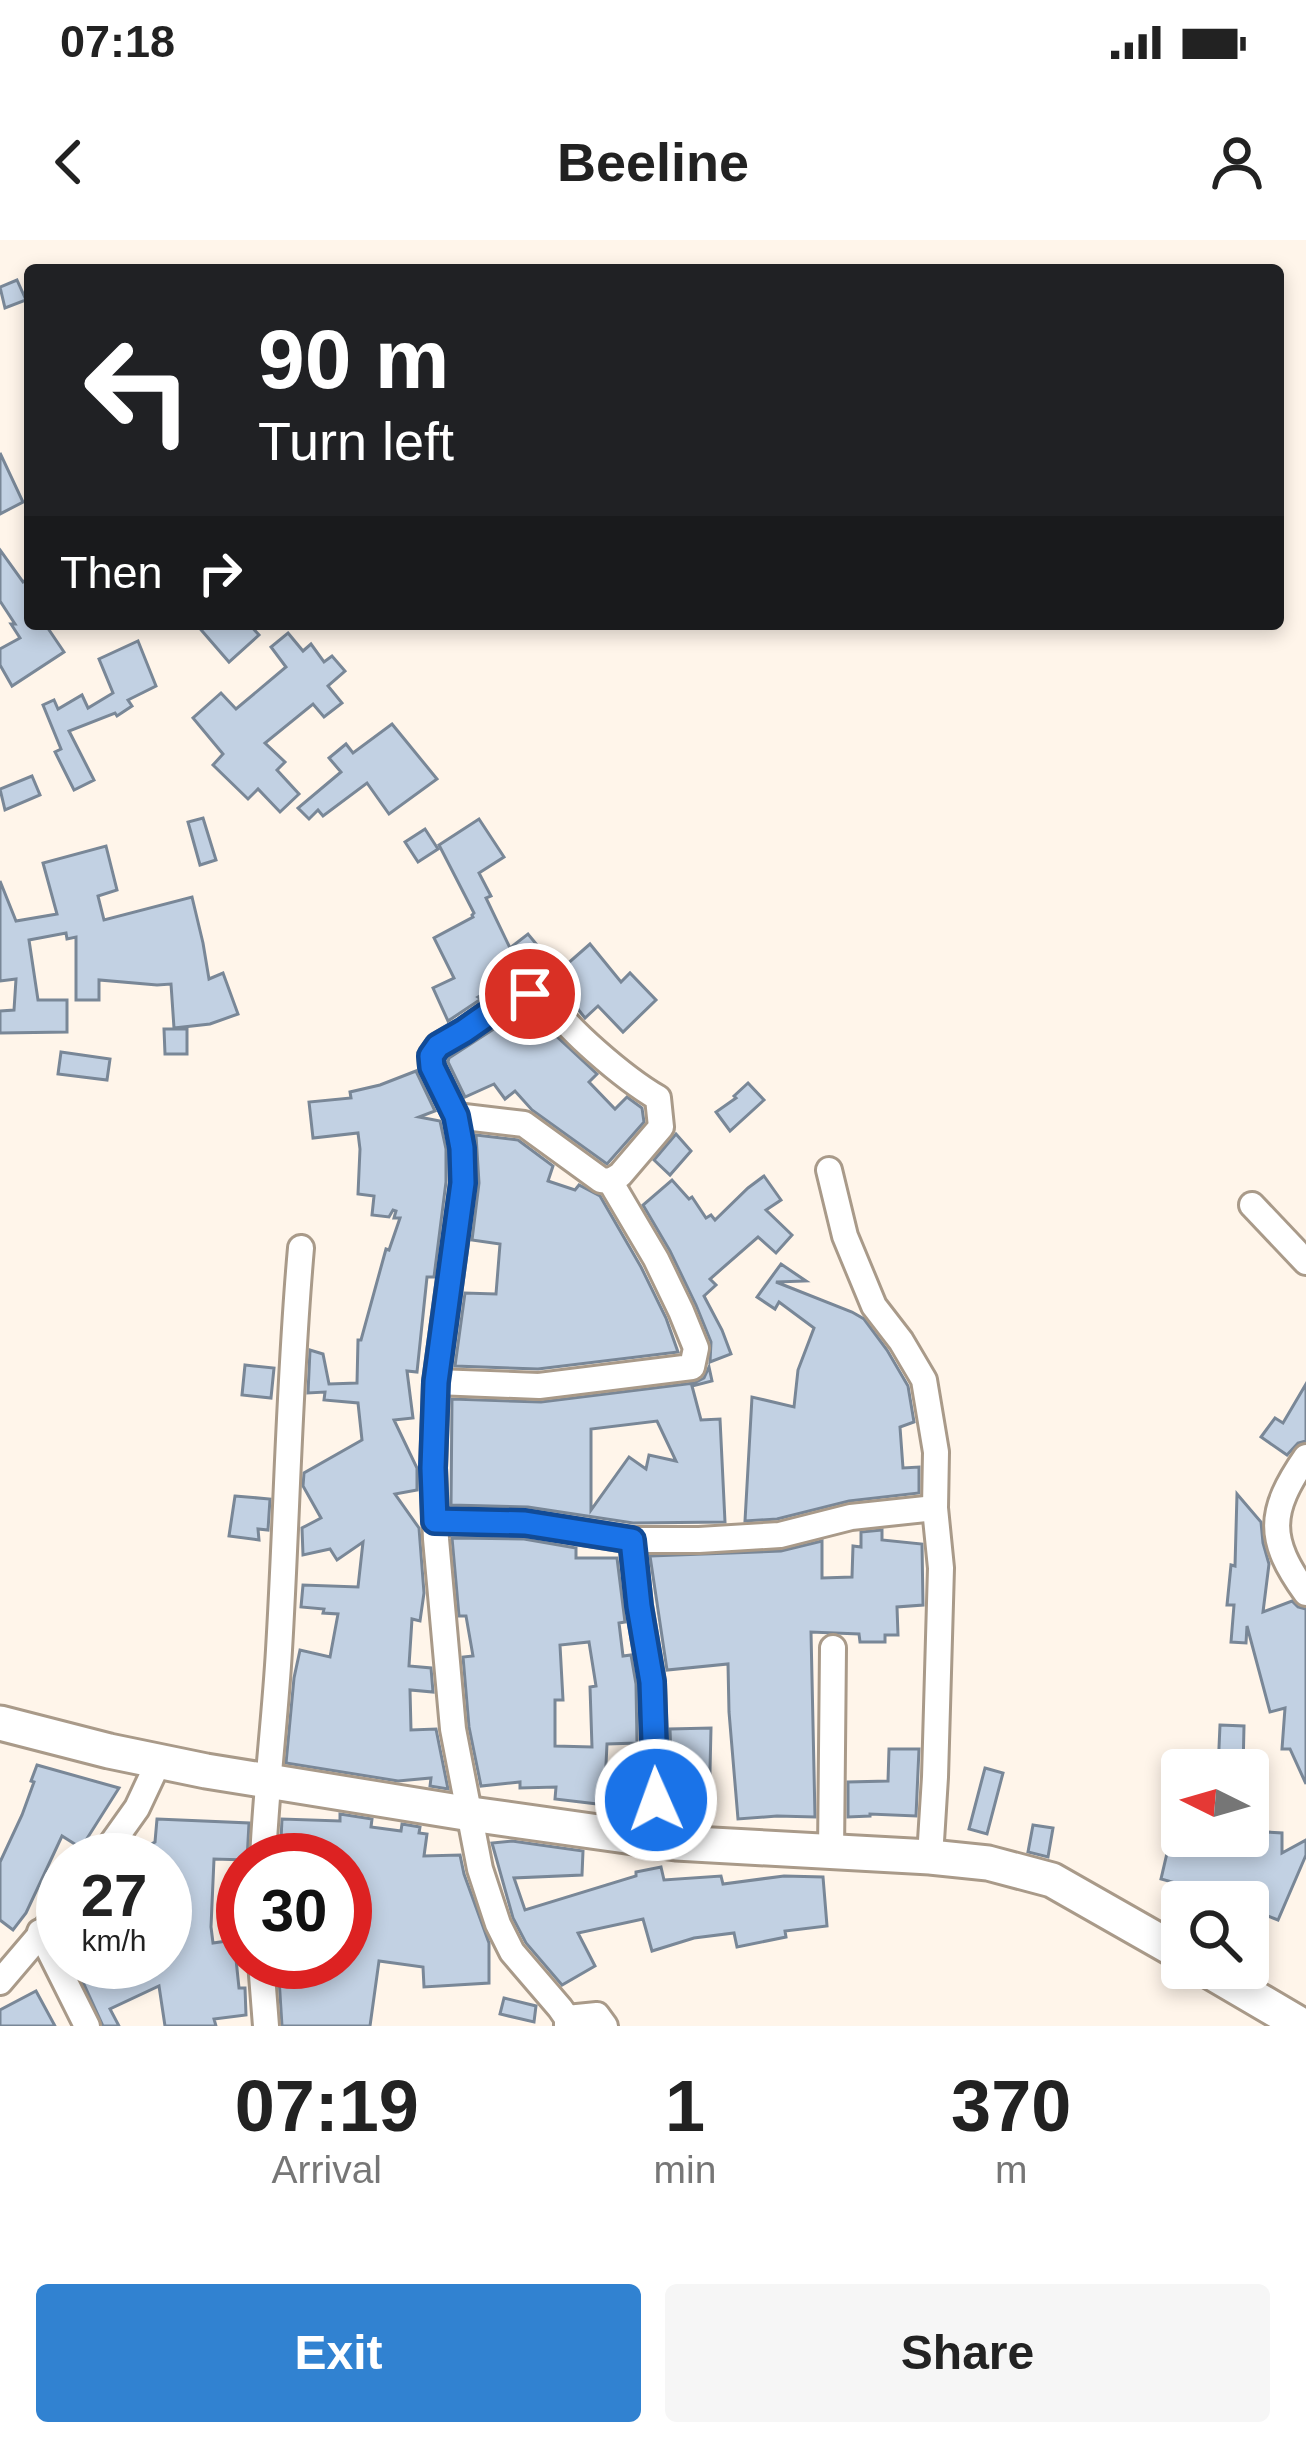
<!DOCTYPE html>
<style>
:root{--surface:#fff;--page:#f6f6f6;--text:#222;--muted:#767676;--accent:#3182d1}
body{margin:0;font-family:Helvetica,sans-serif;background:var(--page);color:var(--text);height:100vh;display:flex;flex-direction:column;font-size:45px;white-space:nowrap}
*{box-sizing:border-box;margin:0}
p{font-size:39px;color:var(--muted)}
.icon{flex:none;width:66px;height:66px;fill:none;stroke:currentColor;stroke-width:2;stroke-linecap:round;stroke-linejoin:round}
.map{position:relative;height:1786px;overflow:hidden}
.details{display:flex;flex-direction:column;background:var(--surface);flex:1}
.details>*{flex:none}
.top-card{position:absolute;left:24px;top:24px;width:1260px;height:366px;border-radius:12px;box-shadow:0 6px 18px #0003;background:#202124;color:#fff;overflow:hidden}
.needle{width:78px;rotate:275deg}
.controls{position:absolute;left:1161px;top:1509px;display:grid;gap:24px}
.controls a{display:grid;place-items:center;width:108px;height:108px;border-radius:12px;background:var(--surface);box-shadow:0 6px 18px #0003;font-size:60px}
.speed{position:absolute;left:36px;top:1593px;display:flex;gap:24px;font-size:60px;font-weight:700;text-align:center}
.speed>*{display:grid;place-content:center;width:156px;height:156px;border-radius:50%;background:var(--surface);box-shadow:0 6px 18px #0003;line-height:1}
.speed small{font-size:30px;font-weight:400}
.speed .limit{border:18px solid #d22;background:#fff;color:#111}
.pin{position:absolute;display:grid;place-items:center;width:102px;height:102px;color:#fff;margin:-51px;border:6px solid #fff;border-radius:50%;box-shadow:0 3px 12px #0007}
.me{position:absolute;width:132px;margin:-66px;rotate:358deg;stroke-linejoin:round;filter:drop-shadow(0 0 9px #0008)}
.turn{display:flex;align-items:center;gap:42px;height:252px;padding:0 36px;font-size:54px}
.turn .icon{width:156px;height:156px;stroke-width:2.5}
.turn b{display:block;font-size:84px;line-height:102px}
.then{display:flex;align-items:center;height:114px;padding:0 36px;background:#0003;gap:24px;font-size:45px}
.eta{display:flex;justify-content:space-evenly;align-items:center;height:204px;text-align:center}
.eta b{font-size:72px;font-weight:600;line-height:84px}
.primary-button{display:flex;gap:24px;margin-top:auto;padding:24px 36px}
.primary-button a{flex:1;height:138px;border-radius:12px;background:var(--accent);color:#fff;font-size:48px;font-weight:600;line-height:138px;text-align:center}
.primary-button a+a{background:var(--page);color:var(--text)}
.status{display:flex;justify-content:space-between;align-items:center;height:84px;padding:0 60px;background:var(--surface);direction:ltr}
.status svg{height:33px;fill:currentColor}
header{display:flex;justify-content:space-between;align-items:center;height:156px;padding:0 36px;background:var(--surface);font-size:54px;font-weight:600}
.map>svg:first-child{display:block}
</style>
<div class="status"><b>07:18</b><svg viewBox="0 0 49 12"><path d="M0 12V9h3v3zM5 12V6h3v6zM10 12V3h3v9zM15 12V0h3v12zM26 1h20v11H26zM47 4h2v5h-2z"/></svg></div>
<header><svg class="icon" aria-label="back" viewBox="0 0 24 24"><path d="M15 5l-7 7 7 7"/></svg>Beeline<svg class="icon" aria-label="person" viewBox="0 0 24 24"><circle cx="12" cy="8" r="4"/><path d="M4 21q1-7 8-7t8 7"/></svg></header>
<div class="map">
<svg width="1306" height="1786" viewBox="0 0 1306 1786">
<rect width="100%" height="100%" fill="#fff5ea"/>
<!-- building -->
<g fill="#c2d1e3" stroke="#798797" stroke-width="3" fill-rule="evenodd">
<polygon points="17,40 26,60 5,68 0,47"/>
<polygon points="0,213 23,262 0,274"/>
<polygon points="0,310 23,342 30,337 30,384 45,384 64,412 12,446 0,425 0,409 20,398 11,384 15,384 0,361"/>
<polygon points="196,384 249,384 259,395 229,422"/>
<polygon points="288,393 303,411 311,404 324,422 332,416 345,431 328,446 342,463 324,477 313,464 265,503 285,522 277,530 299,554 280,572 258,549 248,559 213,525 223,514 193,478 221,453 236,469 286,427 271,407"/>
<polygon points="138,401 156,446 128,460 132,466 117,476 115,473 69,491 94,540 74,550 55,512 61,509 43,465 54,460 58,469 82,455 88,468 113,453 99,419"/>
<polygon points="392,484 437,539 389,574 367,543 323,576 318,570 309,579 298,568 341,532 329,518 346,504 353,513"/>
<polygon points="32,536 40,555 5,570 0,549"/>
<polygon points="203,578 216,620 200,625 188,582"/>
<polygon points="479,579 504,617 479,633 491,656 486,658 510,708 528,694 547,717 478,757 481,759 448,781 433,748 454,738 434,698 473,677 472,675 474,673 439,605"/>
<polygon points="425,589 438,609 418,622 405,602"/>
<polygon points="106,606 117,650 98,656 104,680 192,657 203,703 209,739 223,733 238,774 210,784 174,788 171,744 157,745 99,740 99,760 76,760 76,697 67,699 66,693 29,700 38,760 67,760 67,792 0,793 0,771 14,770 16,739 0,741 0,641 16,681 57,674 43,623"/>
<polygon points="590,704 621,742 630,733 656,760 623,792 598,766 585,778 558,744 550,739"/>
<polygon points="536,771 553,793 597,834 589,842 615,869 627,857 642,868 644,882 607,924 532,870 515,851 505,859 494,844 465,857 448,822 449,818 520,772"/>
<polygon points="164,789 187,789 187,814 165,814"/>
<polygon points="61,812 110,819 107,840 58,834"/>
<polygon points="416,831 435,871 419,877 440,881 446,909 446,942 434,1037 427,1037 417,1132 407,1131 413,1178 394,1180 417,1228 417,1250 395,1254 419,1288 424,1353 420,1381 412,1379 409,1426 431,1428 433,1452 410,1450 411,1490 436,1489 448,1549 430,1546 431,1538 398,1541 286,1523 294,1438 300,1410 330,1417 338,1374 323,1373 324,1369 301,1367 303,1345 358,1347 363,1302 337,1320 330,1309 303,1315 302,1288 321,1278 303,1246 304,1233 362,1200 358,1163 324,1160 325,1152 308,1153 310,1110 323,1114 329,1144 357,1143 358,1100 361,1100 386,1009 389,1010 400,978 394,978 396,971 393,970 389,977 372,975 374,956 358,954 360,909 358,893 313,898 309,862 351,858 350,852 380,845"/>
<polygon points="748,843 764,860 730,891 716,872 736,858 734,856"/>
<polygon points="676,894 691,911 670,935 654,920"/>
<polygon points="476,895 518,900 553,926 548,941 575,950 579,945 600,956 641,1027 666,1078 678,1112 538,1129 455,1126 465,1053 496,1054 500,1004 472,1000 479,943"/>
<polygon points="764,936 781,960 766,970 792,995 776,1013 758,997 710,1039 716,1045 704,1056 722,1090 731,1114 710,1122 711,1102 696,1065 670,1011 643,965 672,940 689,959 692,957 706,978 711,975 715,980 748,948"/>
<polygon points="781,1024 806,1041 776,1042 852,1072 864,1079 887,1110 908,1146 914,1182 900,1187 903,1228 919,1227 919,1253 849,1261 777,1279 745,1281 752,1157 794,1167 798,1130 814,1088 779,1062 775,1069 757,1057"/>
<polygon points="245,1125 274,1128 271,1158 242,1155"/>
<path d="M709 1127 712 1141 692 1146 701 1180 720 1179 725 1282 633 1283 528 1267 451 1265 452 1159 541 1162 694 1143 704 1138ZM657 1181 676 1221 649 1215 646 1229 629 1217 591 1270V1189Z"/>
<polygon points="1306,1144 1306,1201 1298,1203 1287,1215 1261,1197 1275,1178 1283,1183"/>
<polygon points="1237,1254 1261,1282 1263,1303 1269,1324 1263,1372 1292,1361 1298,1367 1306,1369 1306,1544 1290,1509 1282,1509 1285,1468 1270,1472 1247,1386 1246,1403 1231,1402 1234,1365 1227,1365 1231,1325 1235,1326"/>
<polygon points="235,1256 270,1259 268,1290 258,1289 259,1300 229,1296"/>
<polygon points="882,1290 882,1300 922,1304 923,1365 897,1367 898,1395 885,1395 885,1402 860,1402 859,1394 811,1392 815,1577 777,1576 738,1579 729,1472 728,1424 667,1430 650,1316 781,1311 822,1301 822,1338 852,1337 853,1306 861,1307 861,1292"/>
<path d="M452 1298 524 1299 576 1308V1318H617L625 1382 619 1383 623 1416 631 1415 636 1444 637 1503 607 1504 605 1545H608L606 1565 555 1559 556 1547 520 1548V1542L481 1546 469 1487 463 1417 473 1416 466 1376H459ZM589 1402 596 1446 590 1447 592 1507 555 1506V1460H563L560 1405Z"/>
<polygon points="1220,1485 1244,1486 1243,1530 1218,1530"/>
<polygon points="711,1488 709,1574 673,1574 670,1489"/>
<polygon points="889,1509 919,1509 916,1576 870,1574 870,1576 848,1577 848,1542 888,1541"/>
<polygon points="37,1525 119,1548 81,1608 62,1596 26,1673 13,1690 0,1680 0,1622 22,1575 34,1542 31,1541"/>
<polygon points="985,1528 1003,1533 987,1594 969,1589"/>
<polygon points="340,1574 372,1579 371,1587 401,1591 402,1584 420,1587 419,1593 427,1594 424,1616 460,1615 464,1634 489,1703 489,1743 424,1747 423,1727 379,1721 370,1786 282,1786 278,1722 345,1722 345,1620 280,1620 282,1579 340,1581"/>
<polygon points="157,1579 249,1583 247,1620 214,1619 211,1687 213,1703 234,1700 239,1748 245,1748 246,1775 214,1779 216,1786 165,1786 159,1746 110,1769 119,1786 103,1786 83,1742 126,1722 165,1722 165,1620 120,1620 155,1602"/>
<polygon points="1033,1585 1053,1588 1048,1617 1028,1612"/>
<polygon points="1267,1592 1282,1593 1282,1613 1306,1600 1306,1615 1278,1680 1248,1668 1248,1662 1228,1662 1218,1659 1219,1655 1161,1639 1171,1596 1248,1596 1248,1593 1267,1597"/>
<polygon points="512,1601 583,1611 582,1635 514,1638 525,1670 636,1636 636,1632 661,1627 664,1640 721,1636 723,1644 784,1636 823,1637 827,1686 785,1691 786,1697 737,1707 734,1693 694,1698 652,1711 643,1679 578,1693 595,1726 562,1745 526,1703 513,1678 492,1603"/>
<polygon points="36,1751 55,1786 0,1786 0,1770"/>
<polygon points="504,1758 536,1766 534,1782 500,1774"/>
</g>
<g fill="none" stroke-linecap="round" stroke-linejoin="round">
<defs>
<g id="street">
<path d="M456 876 524 884 601 940 610 941 620 935 661 887 658 858C627 840 561 786 545 754L514 756 464 791 438 806 431 816 432 827 456 876 462 907 463 943 436 1142 433 1228 436 1299 453 1489 480 1629 498 1684 512 1712 560 1768 567 1778V1786"/>
<polyline points="829,930 845,996 874,1066 901,1101 924,1140 936,1212 935,1268 941,1328 935,1537 930,1617"/>
<polyline points="1252,965 1306,1022"/>
<polyline points="436,1142 539,1146 692,1127 696,1108 681,1071 656,1019 610,941"/>
<path d="M1306 1217C1268 1272 1267 1299 1306 1353"/>
<polyline points="435,1281 525,1283 632,1300 639,1366 652,1442 657,1600"/>
<polyline points="632,1300 699,1300 780,1295 851,1277 935,1268"/>
<polyline points="831,1613 833,1408"/>
<polyline points="100,1620 137,1568 159,1521"/>
<path d="M263 1620C266 1549 275 1480 279 1410 287 1276 289 1141 301 1008"/>
<polyline points="40,1692 87,1786"/>
<polyline points="261,1722 266,1786"/>
<polyline points="0,1742 63,1668"/>
<polyline points="567,1778 597,1775 605,1786"/>
</g>
<g id="secondary">
<polyline points="0,1483 109,1511 206,1531 471,1574 676,1603 930,1617 988,1623 1052,1640 1182,1714"/>
<polyline points="1204,1728 1303,1786"/>
</g>
</defs>
<!-- street casing -->
<use href="#street" stroke="#a99a89" stroke-width="30"/>
<!-- secondary casing -->
<use href="#secondary" stroke="#a99a89" stroke-width="39"/>
<!-- street -->
<use href="#street" stroke="#fff" stroke-width="24"/>
<!-- secondary -->
<use href="#secondary" stroke="#fff" stroke-width="33"/>
</g>
<g fill="none" stroke-linecap="round" stroke-linejoin="round">
<defs>
<polyline id="route" points="530,754 514,756 464,791 438,806 431,816 432,827 456,876 462,908 463,943 436,1142 433,1228 435,1281 525,1283 632,1300 639,1366 652,1442 656,1560"/>
</defs>
<!-- route casing -->
<use href="#route" stroke="#114b97" stroke-width="30"/>
<!-- route -->
<use href="#route" stroke="#1a73e8" stroke-width="21"/>
</g>
</svg>
<div class="controls">
<a><svg class="needle" viewBox="-14 -14 28 28"><path d="M0-13l5 13h-10z" fill="#e53935"/><path d="M0 13l5-13h-10z" fill="#767676"/></svg></a>
<a><svg class="icon" aria-label="search" viewBox="0 0 24 24"><circle cx="10" cy="10" r="6"/><path d="M15 15l6 6"/></svg></a>
</div>
<div class="speed"><div>27<small>km/h</small></div><div class="limit">30</div></div>
<div class="pin" style="left:530px;top:754px;background:#d93025"><svg class="icon" aria-label="arrive" viewBox="0 0 24 24"><path d="M6 21V4h12l-3 4 3 4H6"/></svg></div>
<svg class="me" style="left:656px;top:1560px" viewBox="-20 -20 40 40"><circle r="17" fill="#1a73e8" stroke="#fff" stroke-width="3"/><path d="M0-11L8 9 0 5-8 9z" fill="#fff"/></svg>
<div class="top-card">
<div class="turn"><svg class="icon" aria-label="left" viewBox="0 0 24 24"><path d="M17 20v-9H6M10 6l-5 5 5 5"/></svg><div><b>90 m</b>Turn left</div></div>
<div class="then">Then<svg class="icon" aria-label="right" viewBox="0 0 24 24"><path d="M7 20v-9h11M14 6l5 5-5 5"/></svg></div>
</div>
</div>
<section class="details">
<div class="eta">
<div><b>07:19</b><p>Arrival</p></div>
<div><b>1</b><p>min</p></div>
<div><b>370</b><p>m</p></div>
</div>
<div class="primary-button"><a>Exit</a><a>Share</a></div>
</section>
